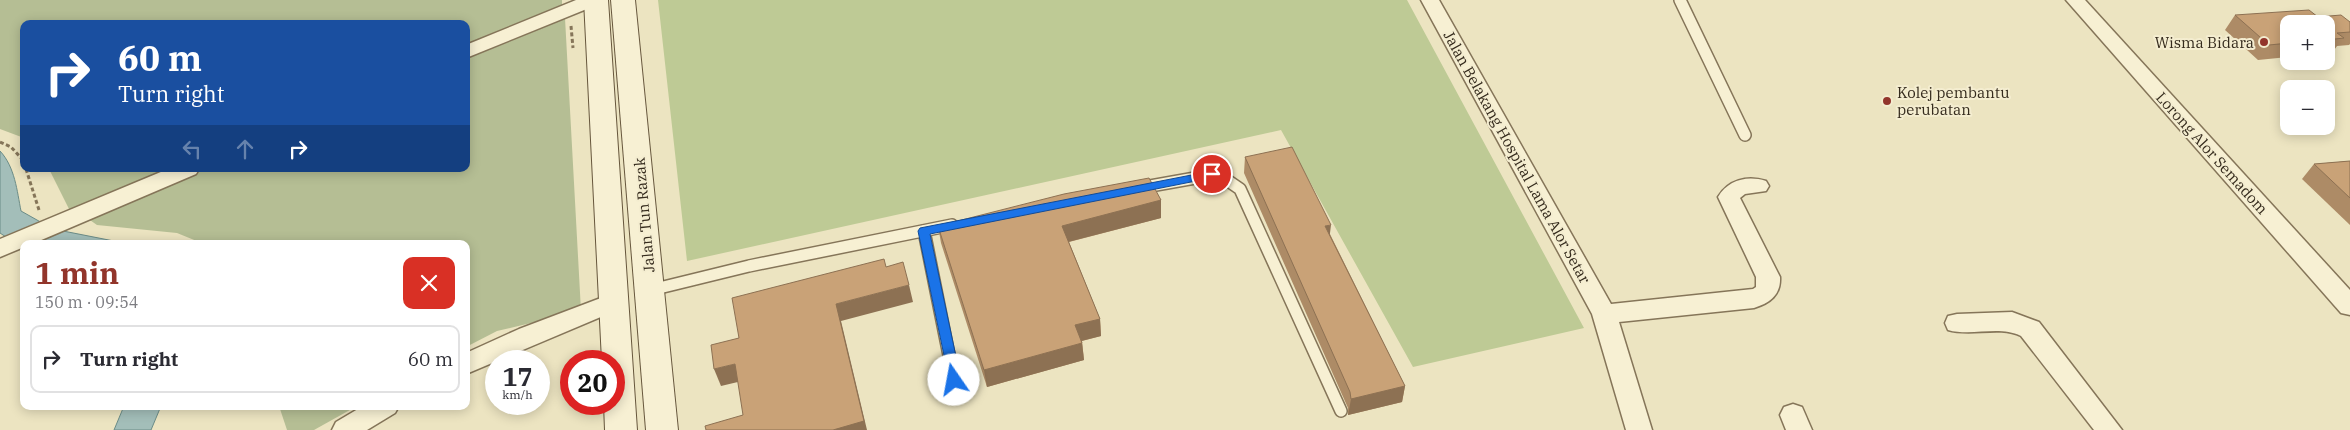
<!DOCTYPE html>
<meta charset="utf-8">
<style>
:root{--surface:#fff;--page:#f7f7f7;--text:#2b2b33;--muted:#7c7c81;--line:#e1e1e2;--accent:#92352b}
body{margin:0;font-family:"IBM Plex Serif",serif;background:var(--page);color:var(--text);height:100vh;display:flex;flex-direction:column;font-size:19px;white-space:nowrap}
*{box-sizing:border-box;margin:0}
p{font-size:16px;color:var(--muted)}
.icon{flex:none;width:28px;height:28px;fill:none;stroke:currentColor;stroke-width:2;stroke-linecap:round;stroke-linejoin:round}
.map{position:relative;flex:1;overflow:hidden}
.details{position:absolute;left:20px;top:240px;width:450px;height:170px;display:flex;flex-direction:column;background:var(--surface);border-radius:10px;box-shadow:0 2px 12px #0003}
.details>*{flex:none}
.hud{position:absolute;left:20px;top:20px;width:450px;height:152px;border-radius:10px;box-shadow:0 2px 12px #0003;background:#1a4fa0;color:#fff;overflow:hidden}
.buttons{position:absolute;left:2280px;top:15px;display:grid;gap:10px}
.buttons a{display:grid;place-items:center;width:55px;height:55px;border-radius:10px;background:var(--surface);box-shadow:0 2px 12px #0003;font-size:25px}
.speed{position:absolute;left:485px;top:350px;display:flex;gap:10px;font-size:25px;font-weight:700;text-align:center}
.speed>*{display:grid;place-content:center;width:65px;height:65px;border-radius:50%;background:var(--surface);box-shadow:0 2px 12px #0003;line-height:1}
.speed small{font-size:12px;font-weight:400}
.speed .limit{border:8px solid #d22;background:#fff;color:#111}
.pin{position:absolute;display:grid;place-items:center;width:42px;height:42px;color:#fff;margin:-21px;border:2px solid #fff;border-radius:50%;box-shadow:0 1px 5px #0007}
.me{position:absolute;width:55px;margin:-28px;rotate:348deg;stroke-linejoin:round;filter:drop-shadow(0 0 4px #0008)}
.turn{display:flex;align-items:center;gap:18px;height:105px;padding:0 15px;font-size:22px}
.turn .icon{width:65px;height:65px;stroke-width:2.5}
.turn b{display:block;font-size:35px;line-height:42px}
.lanes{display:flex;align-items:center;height:48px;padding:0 15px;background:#0003;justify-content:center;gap:25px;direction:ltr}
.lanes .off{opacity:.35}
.round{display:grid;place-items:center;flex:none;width:52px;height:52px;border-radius:10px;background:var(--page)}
.overview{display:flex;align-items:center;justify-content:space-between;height:85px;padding:0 15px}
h1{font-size:30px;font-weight:800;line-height:38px;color:var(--accent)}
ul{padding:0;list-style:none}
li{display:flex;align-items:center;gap:15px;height:68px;margin:0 10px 8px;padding:0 5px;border:2px solid var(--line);border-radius:10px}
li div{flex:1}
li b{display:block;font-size:19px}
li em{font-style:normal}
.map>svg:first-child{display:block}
</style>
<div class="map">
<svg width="2350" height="430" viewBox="0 0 2350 430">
<rect width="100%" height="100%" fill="#ece4c1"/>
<!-- green -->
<polygon fill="#beca95" points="658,0 1407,0 1584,328 1413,367 1281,130 687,261"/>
<!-- cemetery -->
<g fill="#b5be94">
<polygon points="0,0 562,0 562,6 466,46 466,24 24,24 24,138 0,129"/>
<polygon points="565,18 581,311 497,331 466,347 466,244 204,244 177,233 97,225 87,218 205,169 466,169 466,59"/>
<polygon points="49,169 172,169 70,211"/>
<polygon points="279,406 357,406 314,430 287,430"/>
</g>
<!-- water -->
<g fill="#a3beb9" stroke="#6b8c87">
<path d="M0 151C15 167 17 191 21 211L53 229 129 244H24V249L0 233Z"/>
<polygon points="124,406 161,406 151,430 114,430"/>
</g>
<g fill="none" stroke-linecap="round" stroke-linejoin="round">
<defs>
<g id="service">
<polyline points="1680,0 1745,135"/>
<polyline points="1139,188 1212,175 1224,178 1240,189 1341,411"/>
<polyline points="924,231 954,380"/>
<polyline points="651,290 749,266 952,225"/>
</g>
<g id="minor">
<polygon points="576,0 601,0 599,4 466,58 466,45"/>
<path d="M1421 0H1439L1611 304 1753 289 1756 287V277L1718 197C1728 180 1747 175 1766 181L1769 186 1766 191 1745 194 1740 198 1780 277C1781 295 1770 303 1754 308L1619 322 1652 430H1626L1592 314Z"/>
<polygon points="2066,0 2085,0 2350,290 2350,315 2341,313"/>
<polygon points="168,169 199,169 196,174 32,244 24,244 24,247 0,257 0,239"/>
<polygon points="614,293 622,296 626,302 622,308 466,374 466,353 519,329"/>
<path d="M2012 312 2039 322 2122 430H2094L2021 336C1998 325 1972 337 1948 330L1945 323 1948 316 1957 314Z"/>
<polygon points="1793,404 1802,407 1812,430 1786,430 1780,415 1784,407"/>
<polygon points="363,406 399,406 395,413 367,430 332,430 336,422"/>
</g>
<g id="secondary">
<polygon points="584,0 608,0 637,430 605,430 604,404 614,404 614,361 602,361"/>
<polygon points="611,0 635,0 678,430 646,430"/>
</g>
</defs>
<!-- service casing -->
<use href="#service" stroke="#857559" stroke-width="14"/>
<!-- minor casing -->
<use href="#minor" stroke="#857559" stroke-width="3"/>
<!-- secondary casing -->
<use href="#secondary" stroke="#66563c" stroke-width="2"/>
<!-- path -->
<g stroke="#857559" stroke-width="3" stroke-dasharray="4 2.5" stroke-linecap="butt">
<polyline points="571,26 573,48"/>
<polyline points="0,142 11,147 24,161"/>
<polyline points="26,169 39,210"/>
</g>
<!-- service -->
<use href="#service" stroke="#f7f0d3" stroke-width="11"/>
<!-- minor -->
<use href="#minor" fill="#f7f0d3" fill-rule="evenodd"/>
<!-- secondary -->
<use href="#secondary" fill="#f7f0d3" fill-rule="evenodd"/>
</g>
<!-- wall -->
<g fill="#ad8b66">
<polygon points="2235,15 2318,17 2350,22 2350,44 2349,45 2337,46 2332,53 2326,53 2326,24 2289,24 2289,57 2258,60 2225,30"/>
<polygon points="1245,157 1330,234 1405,386 1402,402 1348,415 1348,408 1244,173"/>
<polygon points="2350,161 2350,225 2302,179 2314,164"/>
<polygon points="1161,200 1161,218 1069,242 1100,319 1101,336 1082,341 1084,360 987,387 941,243 938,226"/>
</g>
<!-- shaded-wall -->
<g fill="#8d7153">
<polygon points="1161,200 1161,218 1064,243 1062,226"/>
<polygon points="1331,225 1329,241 1325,226"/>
<polygon points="909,285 913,302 841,321 867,430 833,430 836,304"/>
<polygon points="1100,319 1101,336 1077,342 1075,325"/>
<polygon points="1082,343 1084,360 987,387 984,370"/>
<polygon points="735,364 742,381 721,386 714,369"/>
<polygon points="1405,386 1402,402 1348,415 1351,399"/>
</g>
<!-- building -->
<g fill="#c9a277" stroke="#8d7153">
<polygon points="2309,10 2318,17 2341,15 2350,22 2350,32 2337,33 2344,38 2326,40 2326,24 2289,24 2289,43 2269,45 2235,15"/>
<polygon points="1292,147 1331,225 1325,226 1405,386 1351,399 1350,392 1245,157"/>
<polygon points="2350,161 2350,198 2314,164"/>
<polygon points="1149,178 1161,200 1062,226 1100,319 1075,325 1082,343 984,370 938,226 1064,194"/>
<polygon points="884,259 886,267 903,262 909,285 836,304 864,421 833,430 706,430 705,426 743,415 735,364 714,369 711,345 739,338 732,298"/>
</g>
<!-- route -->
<polygon fill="#1a73e8" stroke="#114b97" points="1212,171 1217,174 1216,177 930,234 961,380 954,385 950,384 918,231 920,228"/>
<!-- markers -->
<g fill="#92352b" stroke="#f4edd0" stroke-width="2">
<circle cx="2264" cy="42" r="5"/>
<circle cx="1887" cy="101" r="5"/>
</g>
<g text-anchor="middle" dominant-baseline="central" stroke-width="4" stroke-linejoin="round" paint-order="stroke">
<!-- poi labels -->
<g font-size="15" fill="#352b1d" stroke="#f4edd0" text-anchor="end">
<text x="2254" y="42">Wisma Bidara</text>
<text x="1897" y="92" text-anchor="start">Kolej pembantu<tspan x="1897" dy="17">perubatan</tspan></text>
</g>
<!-- street labels -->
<g font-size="15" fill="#352b1d" stroke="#f4edd0">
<text transform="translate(2212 153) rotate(48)">Lorong Alor Semadom</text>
<text transform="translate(1517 157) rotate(61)">Jalan Belakang Hospital Lama Alor Setar</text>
<text transform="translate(644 215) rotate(-95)">Jalan Tun Razak</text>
</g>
</g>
</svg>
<div class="buttons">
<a>+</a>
<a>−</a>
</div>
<div class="speed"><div>17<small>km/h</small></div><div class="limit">20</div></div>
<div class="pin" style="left:1212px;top:174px;background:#d93025"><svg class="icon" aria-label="arrive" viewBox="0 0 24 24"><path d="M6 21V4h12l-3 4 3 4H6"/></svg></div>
<svg class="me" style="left:954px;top:380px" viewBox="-20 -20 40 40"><circle r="19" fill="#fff"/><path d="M0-13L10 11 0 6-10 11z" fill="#1a73e8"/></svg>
<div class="hud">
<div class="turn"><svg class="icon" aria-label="right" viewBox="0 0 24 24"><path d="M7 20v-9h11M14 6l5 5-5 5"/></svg><div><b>60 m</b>Turn right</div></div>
<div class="lanes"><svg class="icon off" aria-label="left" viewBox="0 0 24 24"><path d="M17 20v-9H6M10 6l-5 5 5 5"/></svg><svg class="icon off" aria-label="ahead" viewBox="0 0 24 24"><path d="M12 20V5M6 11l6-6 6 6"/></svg><svg class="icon" aria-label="right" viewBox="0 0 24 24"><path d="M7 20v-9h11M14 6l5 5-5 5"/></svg></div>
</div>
<section class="details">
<div class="overview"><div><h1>1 min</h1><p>150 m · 09:54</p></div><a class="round" style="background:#d93025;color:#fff"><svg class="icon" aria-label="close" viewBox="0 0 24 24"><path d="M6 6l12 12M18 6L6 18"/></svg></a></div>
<ul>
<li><svg class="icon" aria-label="right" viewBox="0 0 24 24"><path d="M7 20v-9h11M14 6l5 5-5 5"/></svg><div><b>Turn right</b></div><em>60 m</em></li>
</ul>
</section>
</div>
